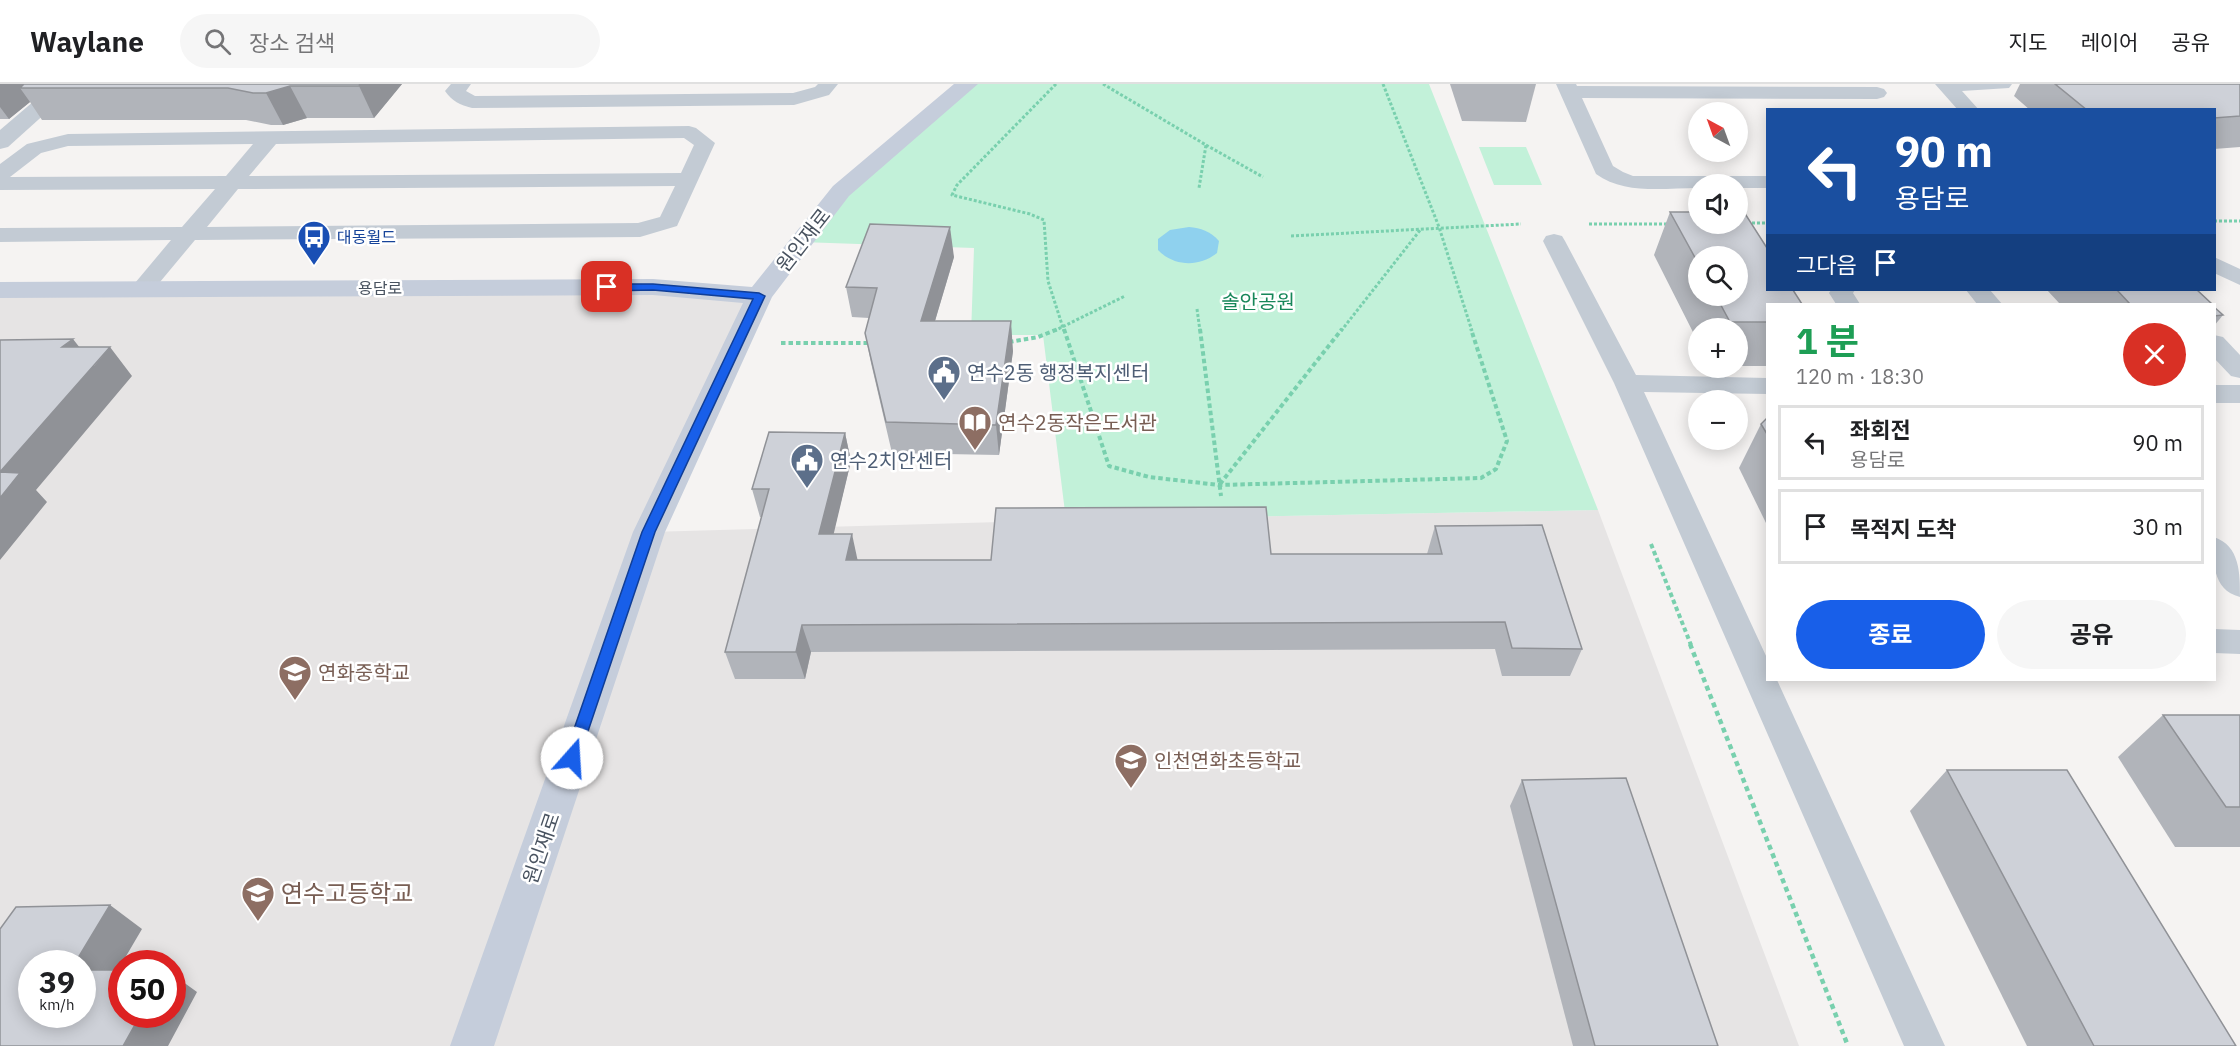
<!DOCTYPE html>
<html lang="ko">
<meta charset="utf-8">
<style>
:root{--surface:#fff;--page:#f6f6f6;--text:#202124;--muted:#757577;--line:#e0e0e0;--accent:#185fe9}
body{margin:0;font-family:"IBM Plex Sans","Noto Sans KR",sans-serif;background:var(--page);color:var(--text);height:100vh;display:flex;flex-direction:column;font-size:22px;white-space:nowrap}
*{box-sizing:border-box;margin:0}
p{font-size:20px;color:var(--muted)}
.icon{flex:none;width:33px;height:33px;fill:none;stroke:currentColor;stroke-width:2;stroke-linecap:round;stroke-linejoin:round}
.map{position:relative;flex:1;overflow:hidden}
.drawer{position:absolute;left:1766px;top:219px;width:450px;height:378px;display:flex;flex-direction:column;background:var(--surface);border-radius:0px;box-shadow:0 3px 15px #0003}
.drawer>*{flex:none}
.top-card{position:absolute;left:1766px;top:24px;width:450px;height:183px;border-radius:0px;box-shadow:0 3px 15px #0003;background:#1a4fa0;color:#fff;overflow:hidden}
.needle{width:39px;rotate:319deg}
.buttons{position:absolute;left:1688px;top:18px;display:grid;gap:12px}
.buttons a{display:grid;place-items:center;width:60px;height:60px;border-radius:50%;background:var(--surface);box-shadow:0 3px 15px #0003;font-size:30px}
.speed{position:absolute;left:18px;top:866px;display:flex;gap:12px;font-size:30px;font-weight:700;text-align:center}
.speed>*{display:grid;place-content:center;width:78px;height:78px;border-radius:50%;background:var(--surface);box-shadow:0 3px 15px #0003;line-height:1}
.speed small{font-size:15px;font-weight:400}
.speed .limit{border:9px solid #d22;background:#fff;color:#111}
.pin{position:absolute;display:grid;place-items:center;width:51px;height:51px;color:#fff;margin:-26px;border-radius:12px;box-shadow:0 3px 9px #0006}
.me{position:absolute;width:66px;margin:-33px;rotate:19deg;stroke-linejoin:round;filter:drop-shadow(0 0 4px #0008)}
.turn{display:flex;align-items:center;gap:21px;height:126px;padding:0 30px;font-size:27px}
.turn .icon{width:78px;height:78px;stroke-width:2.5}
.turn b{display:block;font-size:42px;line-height:51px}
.then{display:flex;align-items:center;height:57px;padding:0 30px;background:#0003;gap:12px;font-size:22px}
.round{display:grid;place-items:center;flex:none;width:63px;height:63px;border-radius:32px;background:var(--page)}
.overview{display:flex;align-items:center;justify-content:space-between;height:102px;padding:0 30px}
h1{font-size:36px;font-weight:700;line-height:45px;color:#1e9e55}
.cta{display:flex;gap:12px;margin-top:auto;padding:12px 30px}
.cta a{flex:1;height:69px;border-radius:36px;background:var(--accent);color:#fff;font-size:24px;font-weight:700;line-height:69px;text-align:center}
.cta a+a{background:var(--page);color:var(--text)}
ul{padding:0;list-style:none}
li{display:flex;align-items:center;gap:18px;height:75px;margin:0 12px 9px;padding:0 18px;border:3px solid var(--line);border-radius:0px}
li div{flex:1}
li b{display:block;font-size:22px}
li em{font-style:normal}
header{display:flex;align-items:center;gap:36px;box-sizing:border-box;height:84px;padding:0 30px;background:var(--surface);border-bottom:2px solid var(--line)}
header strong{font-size:28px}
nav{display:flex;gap:33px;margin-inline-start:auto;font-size:21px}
.search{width:420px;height:54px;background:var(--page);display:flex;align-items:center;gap:15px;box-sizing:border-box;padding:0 21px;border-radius:33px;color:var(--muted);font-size:22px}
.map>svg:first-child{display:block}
</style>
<header>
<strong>Waylane</strong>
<div class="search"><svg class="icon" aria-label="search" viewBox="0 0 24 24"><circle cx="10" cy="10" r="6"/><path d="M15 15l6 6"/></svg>장소 검색</div>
<nav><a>지도</a><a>레이어</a><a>공유</a></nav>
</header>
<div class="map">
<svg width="2240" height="962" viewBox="0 0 2240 962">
<rect width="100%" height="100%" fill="#f5f3f2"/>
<!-- education -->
<path fill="#e6e4e4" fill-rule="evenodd" d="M653 203 759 212 649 448 1066 436 1598 426 1799 962H0V206ZM32 879H82V930H32ZM122 879H172V930H122Z"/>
<!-- green -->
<g fill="#c2f1d9">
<polygon points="967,0 1429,0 1598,426 1066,436 1043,251 971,251 974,164 801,158 841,107"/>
<polygon points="1479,63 1526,63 1542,101 1494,101"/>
</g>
<!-- water -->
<path fill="#8fd1ee" d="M1189 143C1201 144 1210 147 1219 157L1217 169C1200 183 1174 183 1158 166V155L1170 146Z"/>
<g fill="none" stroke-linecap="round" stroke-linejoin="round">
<!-- path-far2 -->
<g stroke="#79d0ae" stroke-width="3" stroke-dasharray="3 2" stroke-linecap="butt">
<polyline points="1056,0 957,101 952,111 1030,130 1044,136 1048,197 1064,247"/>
<polyline points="1103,0 1206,61 1199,104"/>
<polyline points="1383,0 1439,143 1472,247"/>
<polyline points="1206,61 1263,93"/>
<polyline points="2214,137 2240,137"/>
<polyline points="1737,139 1767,139"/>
<polyline points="1589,140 1668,140"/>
<polyline points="1291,152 1521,140"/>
<polyline points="1197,225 1200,247"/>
<polyline points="1054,247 1125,212"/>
<polyline points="1341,247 1421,145"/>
</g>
<!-- path-far1 -->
<g stroke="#79d0ae" stroke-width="4" stroke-dasharray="4.5 3" stroke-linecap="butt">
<polyline points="1064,245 1109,382 1149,393 1219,401 1481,394 1496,385 1507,357 1471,245"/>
<polyline points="1200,245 1221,412"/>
<polyline points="1009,258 1038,253 1058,245"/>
<polyline points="781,259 870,259"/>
<polyline points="1220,400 1342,245"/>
<polyline points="1651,460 1691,561"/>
</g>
<!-- path -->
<polyline stroke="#79d0ae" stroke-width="4.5" stroke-dasharray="5 4" stroke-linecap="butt" points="1690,560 1848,962"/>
<!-- lane -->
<g fill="#c3cbd4" fill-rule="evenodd">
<path d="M451 0H471L466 7 475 12 793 9 815 3 818 0H838L829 11 794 21 472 24C460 21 452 17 445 7Z"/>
<path d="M1556 0H1576L1577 2 1877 3 1884 5 1887 9 1884 13 1877 15 1582 14 1613 82 1623 88 1633 92H1767V104H1737V100H1698V104C1664 104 1625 111 1596 90Z"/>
<polygon points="1935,0 2012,0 2009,4 1962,7 1979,26 1958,26"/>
<path d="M689 42 696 44 715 59 677 142 640 153 195 156 150 210 142 212 134 210 130 205 171 156 0 158V144L182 143 215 105 0 106V80L27 60 68 50ZM684 54 694 61 681 89 249 92 276 60ZM253 60 226 92 10 93 41 69 68 62ZM675 102 660 133 638 139 207 143 238 105Z"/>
<polygon points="1554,150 1562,152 1565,157 1636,291 1767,294 1767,310 1644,308 1767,574 1767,596 1777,596 1945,962 1904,962 1614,299 1543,157 1546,152"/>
<polygon points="2214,173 2240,185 2240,201 2214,189"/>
<polygon points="1831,206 1855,206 1853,209 1860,220 1836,220 1829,209"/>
<polygon points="1966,206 1990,206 2002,220 1977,220"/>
<polygon points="2214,251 2223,253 2240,271 2240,294 2231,292 2214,274"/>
<rect x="2214" y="301" width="26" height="18"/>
<path d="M2214 453C2240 462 2240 489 2240 513 2211 505 2214 478 2214 453Z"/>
<polygon points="2214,545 2240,546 2240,570 2214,569"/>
</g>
<!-- street -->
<polygon fill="#c3cbd4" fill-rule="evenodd" points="54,0 78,0 8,63 0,65 0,46"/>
<!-- secondary -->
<polygon fill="#c5cddb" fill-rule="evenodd" points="954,0 978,0 849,112 772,213 665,448 494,962 450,962 633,448 743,219 653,211 0,214 0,198 653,195 752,203 833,102"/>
</g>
<!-- wall -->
<g fill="#b1b4ba" fill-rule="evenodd">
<polygon points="0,0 402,0 374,34 307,34 283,41 271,41 246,36 42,36 30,18 9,35 0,35"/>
<polygon points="1450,0 1536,0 1526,38 1462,37"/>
<polygon points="2020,0 2240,0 2240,63 2214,65 2214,26 2030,26 2014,12"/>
<path d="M1670 128 1767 220V282H1737V244H1698V258L1654 171ZM1698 172 1737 212H1698Z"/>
<polygon points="954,173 935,237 1013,267 999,371 892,369 871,279 865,249 869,234 852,233 846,203"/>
<polygon points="2047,206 2197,206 2212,220 2060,220"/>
<polygon points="2214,223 2223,231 2214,242"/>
<polygon points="1767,334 1767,441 1739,384 1761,340"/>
<polygon points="845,349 851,377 833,450 858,476 991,476 1271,470 1427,470 1435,442 1582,565 1570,592 1502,592 1495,565 811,568 805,595 735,595 725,568 762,433 760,433 752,405"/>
<polygon points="2163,631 2240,631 2240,763 2175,763 2118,673"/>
<polygon points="1947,686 2236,962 2027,962 1910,727"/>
<polygon points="1522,696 1718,962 1573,962 1510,722"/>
</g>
<!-- shaded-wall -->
<g fill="#909297">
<polygon points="0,0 51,0 20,4 30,18 9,35 0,23"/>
<polygon points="360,0 402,0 374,34 359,2"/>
<polygon points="290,2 307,34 283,41 266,9"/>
<polygon points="950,143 954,173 926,267 921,237"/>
<polygon points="1011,237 1013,267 999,371 996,341"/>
<polygon points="73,255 94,282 110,263 132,292 36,406 47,418 0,476 0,388 62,263"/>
<polygon points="845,349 851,377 827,478 819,450"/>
<polygon points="852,450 858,478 846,476"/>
<polygon points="802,541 811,568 805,595 796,568"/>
<polygon points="110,821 142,845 122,879 105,909 82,895 82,879 75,879"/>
<polygon points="172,890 197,908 168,962 123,962 141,930 172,930"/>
</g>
<!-- building -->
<g fill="#ced1d8" stroke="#909297" stroke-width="1.5">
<polygon points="24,0 360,0 359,2 290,2 266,9 253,9 228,4 20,4"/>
<polygon points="2055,0 2240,0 2240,32 2214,34 2214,26 2087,26"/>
<polygon points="1670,128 1698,128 1698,140 1737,140 1737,128 1744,128 1767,164 1767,206 1793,206 1802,220 1767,220 1767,238 1730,238 1716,212 1737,212 1737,172 1698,172 1698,179"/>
<polygon points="870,140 950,143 921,237 1011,237 996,341 886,338 865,249 877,204 846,203"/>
<polygon points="2117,206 2197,206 2212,220 2130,220"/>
<polygon points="2214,223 2223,231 2214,232"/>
<polygon points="73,255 62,263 110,263 0,388 20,389 0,414 0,256"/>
<polygon points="1767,334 1767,350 1761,340"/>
<polygon points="769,348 845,349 819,450 852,450 846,476 991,476 996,424 1266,423 1271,470 1442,470 1435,442 1542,441 1582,565 1512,564 1505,538 802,541 796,568 725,568 769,405 752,405"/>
<polygon points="2163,631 2240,631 2240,723 2226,723"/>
<polygon points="1947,686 2067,686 2236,962 2094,962"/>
<polygon points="1626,694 1718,962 1595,962 1522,696"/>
<polygon points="110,821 75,879 32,879 32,930 82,930 82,886 122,886 122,930 141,930 123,962 0,962 0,845 16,823"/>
</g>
<!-- route -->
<polygon fill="#185fe9" stroke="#103e97" stroke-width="1.5" points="653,200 759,209 765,212 655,448 579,674 577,678 572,680 566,678 564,674 642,448 753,215 653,206 607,207 601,203 607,200"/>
<!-- icons -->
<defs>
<symbol id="bus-pin" viewBox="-11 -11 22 30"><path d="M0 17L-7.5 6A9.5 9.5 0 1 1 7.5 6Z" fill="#1a4fb4" stroke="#fff"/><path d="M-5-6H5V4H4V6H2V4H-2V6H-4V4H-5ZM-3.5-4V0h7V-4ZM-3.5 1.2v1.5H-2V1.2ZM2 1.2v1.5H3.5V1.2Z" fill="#fff"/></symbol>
<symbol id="civic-pin" viewBox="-11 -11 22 30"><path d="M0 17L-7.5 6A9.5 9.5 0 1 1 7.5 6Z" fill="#5c6f8a" stroke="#fff"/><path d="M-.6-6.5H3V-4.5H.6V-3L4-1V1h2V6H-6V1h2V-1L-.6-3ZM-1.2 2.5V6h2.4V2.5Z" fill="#fff"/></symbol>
<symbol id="library-pin" viewBox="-11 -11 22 30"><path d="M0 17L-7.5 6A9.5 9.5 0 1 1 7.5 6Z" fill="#8d6e63" stroke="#fff"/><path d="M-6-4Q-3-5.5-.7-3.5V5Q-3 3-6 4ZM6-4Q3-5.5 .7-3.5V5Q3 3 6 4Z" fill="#fff"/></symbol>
<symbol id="school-pin" viewBox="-11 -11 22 30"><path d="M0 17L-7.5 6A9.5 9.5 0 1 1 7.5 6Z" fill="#8d6e63" stroke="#fff"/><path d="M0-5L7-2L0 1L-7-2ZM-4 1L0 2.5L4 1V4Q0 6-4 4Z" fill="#fff"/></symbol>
</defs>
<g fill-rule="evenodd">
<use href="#bus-pin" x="295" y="134" width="38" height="52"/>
<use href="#civic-pin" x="925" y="269" width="38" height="52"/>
<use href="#library-pin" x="956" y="319" width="38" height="52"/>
<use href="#civic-pin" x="788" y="357" width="38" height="52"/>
<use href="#school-pin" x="276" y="569" width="38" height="52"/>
<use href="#school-pin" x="1112" y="657" width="38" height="52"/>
<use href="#school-pin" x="239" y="790" width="38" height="52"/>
</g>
<g text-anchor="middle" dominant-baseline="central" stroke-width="5" stroke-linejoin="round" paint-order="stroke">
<!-- far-transit labels -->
<g font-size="16" fill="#164399" stroke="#fff" text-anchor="start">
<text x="337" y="153">대동월드</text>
</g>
<!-- far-street labels -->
<g font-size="16" fill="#495360" stroke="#fff">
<text x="380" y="204">용담로</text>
</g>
<!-- street labels -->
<g font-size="20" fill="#495360" stroke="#fff">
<text transform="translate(803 156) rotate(-52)">원인재로</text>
<text transform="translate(541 764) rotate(-71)">원인재로</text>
</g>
<!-- park labels -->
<g font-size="20" fill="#168659" stroke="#fff">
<text x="1258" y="217">솔안공원</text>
</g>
<!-- service labels -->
<g font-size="20" fill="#4e5e75" stroke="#fff" text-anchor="start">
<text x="967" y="288">연수2동 행정복지센터</text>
<text x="830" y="376">연수2치안센터</text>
</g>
<!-- education labels -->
<g font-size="20" fill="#785e54" stroke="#fff" text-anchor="start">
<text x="998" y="338">연수2동작은도서관</text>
<text x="318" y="588">연화중학교</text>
<text x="1154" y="676">인천연화초등학교</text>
</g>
<!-- near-education labels -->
<g font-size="24" fill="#785e54" stroke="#fff" text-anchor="start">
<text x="281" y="809">연수고등학교</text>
</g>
</g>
</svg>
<div class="buttons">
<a><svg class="needle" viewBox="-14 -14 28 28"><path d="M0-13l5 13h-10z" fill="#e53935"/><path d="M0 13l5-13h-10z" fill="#757577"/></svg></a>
<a><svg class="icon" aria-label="sound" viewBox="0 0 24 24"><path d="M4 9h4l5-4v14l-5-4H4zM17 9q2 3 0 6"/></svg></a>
<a><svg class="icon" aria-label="search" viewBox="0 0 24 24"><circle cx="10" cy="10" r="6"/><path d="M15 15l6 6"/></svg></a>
<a>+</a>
<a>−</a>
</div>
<div class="speed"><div>39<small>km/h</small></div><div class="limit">50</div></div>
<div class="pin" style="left:607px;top:203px;background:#d93025"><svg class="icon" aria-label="arrive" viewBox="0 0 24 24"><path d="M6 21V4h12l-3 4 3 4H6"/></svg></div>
<svg class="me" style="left:572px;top:674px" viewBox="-20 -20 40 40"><circle r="19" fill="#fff"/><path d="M0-13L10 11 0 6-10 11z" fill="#185fe9"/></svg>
<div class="top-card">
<div class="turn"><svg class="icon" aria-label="left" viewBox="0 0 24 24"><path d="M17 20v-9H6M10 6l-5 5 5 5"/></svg><div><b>90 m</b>용담로</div></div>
<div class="then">그다음<svg class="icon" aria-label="arrive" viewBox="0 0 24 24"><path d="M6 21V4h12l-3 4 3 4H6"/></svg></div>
</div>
<section class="drawer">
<div class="overview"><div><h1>1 분</h1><p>120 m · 18:30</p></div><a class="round" style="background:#d93025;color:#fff"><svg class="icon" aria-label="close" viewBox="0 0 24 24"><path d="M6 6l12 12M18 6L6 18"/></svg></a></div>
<ul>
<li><svg class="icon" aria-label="left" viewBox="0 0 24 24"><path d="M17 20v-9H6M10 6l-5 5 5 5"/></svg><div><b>좌회전</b><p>용담로</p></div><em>90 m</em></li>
<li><svg class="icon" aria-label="arrive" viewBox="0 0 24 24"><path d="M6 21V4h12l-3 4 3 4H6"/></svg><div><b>목적지 도착</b></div><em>30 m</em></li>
</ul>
<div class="cta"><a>종료</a><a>공유</a></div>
</section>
</div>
